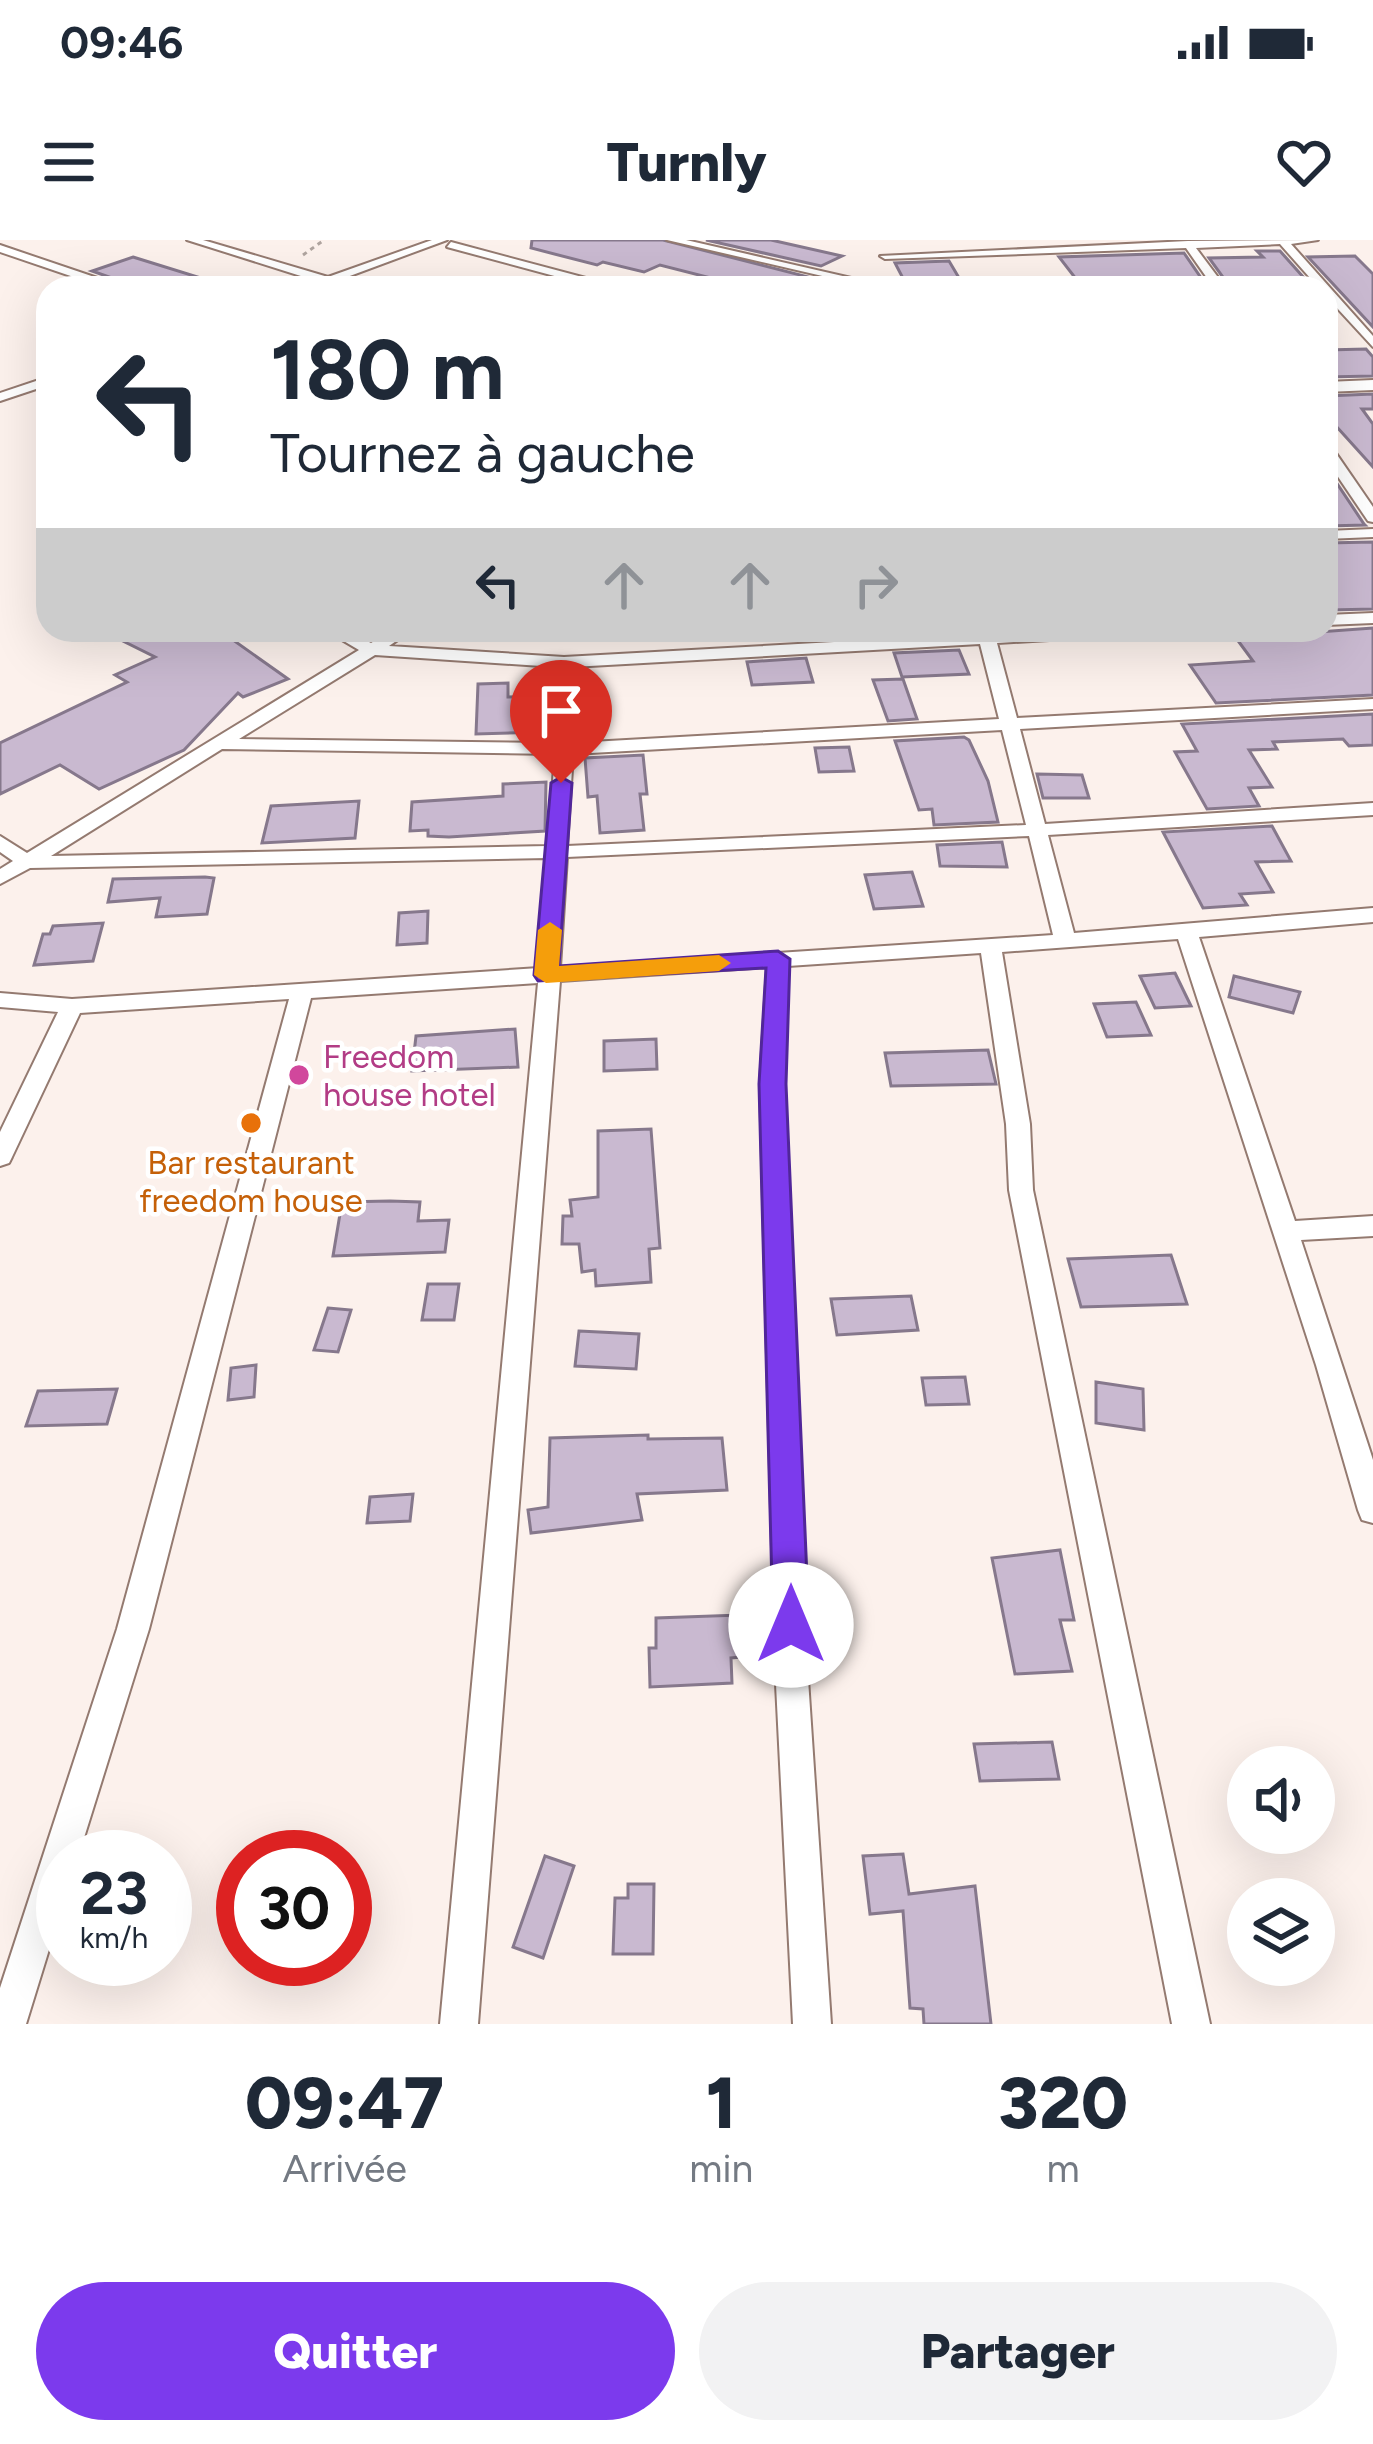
<!DOCTYPE html>
<html lang="fr">
<meta charset="utf-8">
<style>
:root{--surface:#fff;--page:#f2f2f3;--text:#1f2937;--muted:#747a83;--accent:#7c3aed}
body{margin:0;font-family:Figtree,sans-serif;background:var(--page);color:var(--text);height:100vh;display:flex;flex-direction:column;font-size:45px;white-space:nowrap}
*{box-sizing:border-box;margin:0}
p{font-size:39px;color:var(--muted)}
.icon{flex:none;width:66px;height:66px;fill:none;stroke:currentColor;stroke-width:2;stroke-linecap:round;stroke-linejoin:round}
.map{position:relative;height:1784px;overflow:hidden}
.details{display:flex;flex-direction:column;background:var(--surface);flex:1}
.details>*{flex:none}
.guide{position:absolute;left:36px;top:36px;width:1302px;height:366px;border-radius:36px;box-shadow:0 12px 48px #0002;background:#fff;color:var(--text);overflow:hidden}
.buttons{position:absolute;left:1227px;top:1506px;display:grid;gap:24px}
.buttons a{display:grid;place-items:center;width:108px;height:108px;border-radius:50%;background:var(--surface);box-shadow:0 12px 48px #0002;font-size:60px}
.speed{position:absolute;left:36px;top:1590px;display:flex;gap:24px;font-size:60px;font-weight:700;text-align:center}
.speed>*{display:grid;place-content:center;width:156px;height:156px;border-radius:50%;background:var(--surface);box-shadow:0 12px 48px #0002;line-height:1}
.speed small{font-size:30px;font-weight:400}
.speed .limit{border:18px solid #d22;background:#fff;color:#111}
.pin{position:absolute;display:grid;place-items:center;width:102px;height:102px;color:#fff;margin:-123px -51px;border-radius:50% 50% 50% 0;rotate:-45deg;box-shadow:0 0 12px #0007}
.pin .icon{rotate:45deg}
.me{position:absolute;width:132px;margin:-66px;rotate:0deg;stroke-linejoin:round;filter:drop-shadow(0 0 9px #0008)}
.turn{display:flex;align-items:center;gap:42px;height:252px;padding:0 36px;font-size:54px}
.turn .icon{width:156px;height:156px;stroke-width:2.5}
.turn b{display:block;font-size:84px;line-height:102px}
.lanes{display:flex;align-items:center;height:114px;padding:0 36px;background:#0003;justify-content:center;gap:60px;direction:ltr}
.lanes .off{opacity:.35}
.eta{display:flex;justify-content:space-evenly;align-items:center;height:204px;text-align:center}
.eta b{font-size:72px;font-weight:800;line-height:84px}
.action{display:flex;gap:24px;margin-top:auto;padding:24px 36px}
.action a{flex:1;height:138px;border-radius:72px;background:var(--accent);color:#fff;font-size:48px;font-weight:800;line-height:138px;text-align:center}
.action a+a{background:var(--page);color:var(--text)}
.status{display:flex;justify-content:space-between;align-items:center;height:84px;padding:0 60px;background:var(--surface);direction:ltr}
.status svg{height:33px;fill:currentColor}
header{display:flex;justify-content:space-between;align-items:center;height:156px;padding:0 36px;background:var(--surface);font-size:54px;font-weight:800}
.map>svg:first-child{display:block}
</style>
<div class="status"><b>09:46</b><svg viewBox="0 0 49 12"><path d="M0 12V9h3v3zM5 12V6h3v6zM10 12V3h3v9zM15 12V0h3v12zM26 1h20v11H26zM47 4h2v5h-2z"/></svg></div>
<header><svg class="icon" aria-label="menu" viewBox="0 0 24 24"><path d="M4 6h16M4 12h16M4 18h16"/></svg>Turnly<svg class="icon" aria-label="heart" viewBox="0 0 24 24"><path d="M12 20l-8-8c-3-5 5-10 8-4 3-6 11-1 8 4z"/></svg></header>
<div class="map">
<svg width="1373" height="1784" viewBox="0 0 1373 1784">
<rect width="100%" height="100%" fill="#fcf1ec"/>
<!-- building -->
<g fill="#c9b9d0" stroke="#86788c" stroke-width="3">
<polygon points="532,0 663,0 828,42 827,48 750,48 660,25 644,32 603,22 597,25 531,8"/>
<polygon points="706,0 771,0 842,16 821,26"/>
<polygon points="1257,11 1280,11 1313,48 1230,47 1209,18 1263,17"/>
<polygon points="1184,13 1208,48 1083,48 1059,17"/>
<polygon points="1355,16 1373,34 1373,87 1308,17"/>
<polygon points="133,17 214,42 214,48 140,48 92,31"/>
<polygon points="949,21 965,48 908,48 895,23"/>
<polygon points="1366,109 1373,117 1373,136 1326,137 1326,110"/>
<polygon points="1373,154 1373,169 1362,169 1373,184 1373,227 1326,175 1326,156"/>
<polygon points="1326,227 1364,284 1365,285 1326,286"/>
<polygon points="1373,302 1373,369 1330,370 1326,365 1326,303"/>
<polygon points="1373,388 1373,455 1216,463 1190,425 1253,421 1236,398"/>
<polygon points="150,390 219,390 288,439 243,457 238,453 184,510 99,549 60,525 0,554 0,503 127,442 115,435 155,417 125,402"/>
<polygon points="959,410 969,434 902,437 894,413"/>
<polygon points="806,418 813,442 752,445 747,422"/>
<polygon points="903,439 917,479 888,481 873,440"/>
<polygon points="508,443 508,457 549,456 546,492 476,494 478,444"/>
<polygon points="1373,474 1373,505 1349,506 1343,499 1273,502 1277,509 1249,510 1272,547 1249,548 1259,566 1207,569 1175,512 1197,511 1182,484"/>
<polygon points="964,497 969,500 988,541 998,582 934,585 932,569 919,570 895,501"/>
<polygon points="849,507 854,531 819,532 815,508"/>
<polygon points="643,515 647,554 640,554 644,590 600,593 597,556 588,557 585,518"/>
<polygon points="1037,534 1082,535 1089,558 1043,558"/>
<polygon points="546,542 545,591 449,597 428,596 428,590 410,591 412,562 503,556 503,544"/>
<polygon points="359,561 355,598 262,603 271,566"/>
<polygon points="1272,586 1291,621 1256,622 1273,652 1240,654 1247,665 1203,668 1163,592"/>
<polygon points="1002,602 1007,627 940,626 937,605"/>
<polygon points="912,632 923,666 874,669 865,635"/>
<polygon points="205,637 214,638 207,674 156,677 160,658 108,662 113,639"/>
<polygon points="428,671 427,703 397,705 399,673"/>
<polygon points="103,683 93,721 34,725 43,694 50,694 53,686"/>
<polygon points="1175,733 1191,766 1155,768 1140,736"/>
<polygon points="1234,736 1300,752 1293,773 1229,757"/>
<polygon points="1136,762 1151,795 1107,797 1094,764"/>
<polygon points="515,789 518,827 412,831 416,796"/>
<polygon points="656,799 657,829 604,831 604,801"/>
<polygon points="988,810 996,844 891,846 885,813"/>
<polygon points="651,889 660,1008 649,1009 651,1042 596,1046 595,1030 582,1032 579,1004 562,1004 563,976 572,976 570,960 598,957 598,891"/>
<polygon points="390,961 420,962 418,981 449,980 445,1012 333,1016 342,962"/>
<polygon points="1171,1015 1187,1064 1081,1067 1068,1019"/>
<polygon points="428,1044 459,1044 454,1080 422,1080"/>
<polygon points="911,1056 918,1090 837,1095 831,1059"/>
<polygon points="328,1068 351,1070 338,1112 314,1110"/>
<polygon points="579,1091 639,1094 636,1129 575,1126"/>
<polygon points="256,1125 254,1157 228,1160 231,1128"/>
<polygon points="965,1137 969,1164 926,1165 922,1138"/>
<polygon points="1096,1142 1143,1149 1144,1190 1096,1183"/>
<polygon points="117,1149 107,1184 26,1186 38,1151"/>
<polygon points="648,1195 648,1199 722,1198 727,1250 637,1254 642,1280 531,1293 528,1270 548,1267 550,1198"/>
<polygon points="413,1254 410,1281 367,1283 370,1257"/>
<polygon points="1060,1310 1074,1380 1060,1380 1072,1431 1015,1434 992,1318"/>
<polygon points="740,1375 743,1417 731,1418 732,1443 650,1447 649,1408 656,1408 656,1378"/>
<polygon points="1052,1502 1059,1539 980,1541 974,1504"/>
<polygon points="903,1614 909,1654 975,1646 991,1784 924,1784 923,1769 910,1768 903,1671 870,1674 863,1616"/>
<polygon points="545,1616 574,1626 543,1718 513,1707"/>
<polygon points="628,1644 654,1644 653,1714 613,1714 615,1658 628,1658"/>
</g>
<g fill="none" stroke-linecap="round" stroke-linejoin="round">
<defs>
<g id="minor">
<polygon points="187,0 203,0 328,37 432,0 447,0 339,40 359,48 323,43"/>
<polygon points="667,0 686,0 895,48 874,48"/>
<polygon points="1318,0 1291,4 1373,96 1373,107 1326,56 1326,48 1319,48 1280,4 1196,8 1226,48 1214,48 1186,8 885,19 880,16 1188,1"/>
<polygon points="451,2 616,46 618,48 599,48 447,7"/>
<polygon points="0,5 121,46 123,48 106,48 0,12"/>
<polygon points="48,137 48,145 0,161 0,153"/>
<polygon points="1326,205 1331,206 1373,267 1373,282 1368,281 1326,219"/>
<polygon points="1373,289 1373,297 1326,299 1326,291"/>
<polygon points="1373,373 1373,383 1326,385 1326,375"/>
<path d="M325 390H345L371 403 393 390H412L389 406 564 417 978 394 977 390H1142L1134 395 997 403 1017 478 1373 459V469L1020 489 1045 584 1373 563V575L1048 595 1074 693 1373 668V682L1199 697 1295 981 1373 976V996L1301 1000 1373 1220V1283L1362 1280 1358 1270 1316 1125 1178 699 1002 712 1030 884 1033 950 1210 1784H1172L1009 950 1006 884 981 713 788 726 784 844 807 1424 831 1784H793L775 1424 760 844 767 727 560 741 478 1784H440L538 743 311 758 149 1389 78 1617H63V1664L26 1784H0V1748L117 1389 289 759 80 773 12 917 9 923 0 926V892L58 772 0 767V753L72 759 539 728 547 618 30 628 0 644V629L13 621 0 612V596L27 613 359 410ZM980 404 999 479 573 503 572 427ZM375 415 556 427 555 503 239 499ZM1002 490 1026 585 567 606 573 514ZM222 509 555 514 548 606 51 616ZM1029 596 1053 695 560 727 567 617Z"/>
</g>
<polygon id="tertiary" points="1373,140 1373,150 1326,152 1326,142"/>
</defs>
<!-- minor casing -->
<use href="#minor" stroke="#947a70" stroke-width="4"/>
<!-- tertiary casing -->
<use href="#tertiary" stroke="#947a70" stroke-width="4"/>
<!-- path -->
<polyline stroke="#afa49f" stroke-width="3" stroke-dasharray="4.5 4.5" stroke-linecap="butt" points="303,15 324,0"/>
<!-- minor -->
<use href="#minor" fill="#fff" fill-rule="evenodd"/>
<!-- tertiary -->
<use href="#tertiary" fill="#fff" fill-rule="evenodd"/>
</g>
<!-- route -->
<polygon fill="#7c3aed" stroke="#51269a" stroke-width="3" points="561,537 572,543 559,726 778,711 790,719 786,844 809,1385 804,1397 791,1402 778,1397 773,1385 759,844 766,728 538,741 534,735 551,543"/>
<!-- slow -->
<polygon fill="#f59e0b" points="550,682 562,690 559,726 719,715 731,723 719,731 546,743 534,735 538,690"/>
<!-- markers -->
<circle fill="#d1479c" stroke="#fff" stroke-width="4.5" cx="299" cy="835" r="12"/>
<circle fill="#e8710a" stroke="#fff" stroke-width="4.5" cx="251" cy="883" r="12"/>
<g text-anchor="middle" dominant-baseline="central" stroke-width="9" stroke-linejoin="round" paint-order="stroke">
<!-- hotel labels -->
<g font-size="33" fill="#b23c85" stroke="#fff" text-anchor="start">
<text x="323" y="816">Freedom<tspan x="323" dy="38">house hotel</tspan></text>
</g>
<!-- food labels -->
<g font-size="33" fill="#c56008" stroke="#fff">
<text x="251" y="922">Bar restaurant<tspan x="251" dy="38">freedom house</tspan></text>
</g>
</g>
</svg>
<div class="buttons">
<a><svg class="icon" aria-label="sound" viewBox="0 0 24 24"><path d="M4 9h4l5-4v14l-5-4H4zM17 9q2 3 0 6"/></svg></a>
<a><svg class="icon" aria-label="layers" viewBox="0 0 24 24"><path d="M12 4l9 5-9 5-9-5zM3 14l9 5 9-5"/></svg></a>
</div>
<div class="speed"><div>23<small>km/h</small></div><div class="limit">30</div></div>
<div class="pin" style="left:561px;top:543px;background:#d93025"><svg class="icon" aria-label="arrive" viewBox="0 0 24 24"><path d="M6 21V4h12l-3 4 3 4H6"/></svg></div>
<svg class="me" style="left:791px;top:1385px" viewBox="-20 -20 40 40"><circle r="19" fill="#fff"/><path d="M0-13L10 11 0 6-10 11z" fill="#7c3aed"/></svg>
<div class="guide">
<div class="turn"><svg class="icon" aria-label="left" viewBox="0 0 24 24"><path d="M17 20v-9H6M10 6l-5 5 5 5"/></svg><div><b>180 m</b>Tournez à gauche</div></div>
<div class="lanes"><svg class="icon" aria-label="left" viewBox="0 0 24 24"><path d="M17 20v-9H6M10 6l-5 5 5 5"/></svg><svg class="icon off" aria-label="ahead" viewBox="0 0 24 24"><path d="M12 20V5M6 11l6-6 6 6"/></svg><svg class="icon off" aria-label="ahead" viewBox="0 0 24 24"><path d="M12 20V5M6 11l6-6 6 6"/></svg><svg class="icon off" aria-label="right" viewBox="0 0 24 24"><path d="M7 20v-9h11M14 6l5 5-5 5"/></svg></div>
</div>
</div>
<section class="details">
<div class="eta">
<div><b>09:47</b><p>Arrivée</p></div>
<div><b>1</b><p>min</p></div>
<div><b>320</b><p>m</p></div>
</div>
<div class="action"><a>Quitter</a><a>Partager</a></div>
</section>
